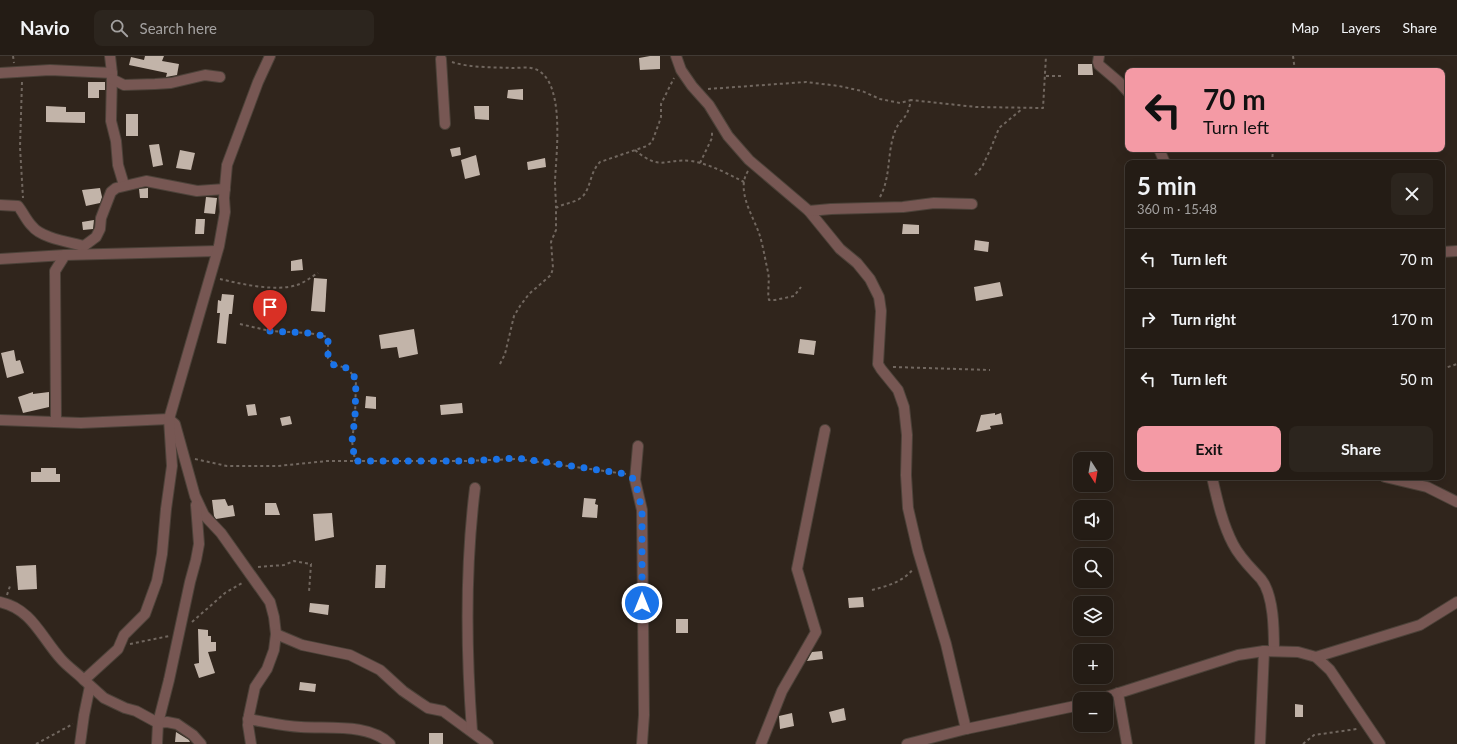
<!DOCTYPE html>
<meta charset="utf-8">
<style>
:root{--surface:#241c15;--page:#2c251e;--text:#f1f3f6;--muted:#a3a1a0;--line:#413a34;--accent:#f49aa5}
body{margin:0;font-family:Lato,sans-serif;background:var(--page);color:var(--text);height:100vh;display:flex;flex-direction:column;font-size:15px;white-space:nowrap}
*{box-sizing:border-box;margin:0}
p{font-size:13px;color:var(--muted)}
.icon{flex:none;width:22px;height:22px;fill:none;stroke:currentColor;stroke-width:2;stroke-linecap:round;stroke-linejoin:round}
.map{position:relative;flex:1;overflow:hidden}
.side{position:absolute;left:1125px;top:104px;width:320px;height:320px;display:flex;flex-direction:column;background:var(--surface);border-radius:8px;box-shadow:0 4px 16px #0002,0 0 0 1px var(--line)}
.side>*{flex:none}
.hud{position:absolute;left:1125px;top:12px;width:320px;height:84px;border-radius:8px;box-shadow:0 4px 16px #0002,0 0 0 1px var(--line);background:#f49aa5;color:#111;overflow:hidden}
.needle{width:26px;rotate:169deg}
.buttons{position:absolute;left:1073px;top:396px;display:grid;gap:8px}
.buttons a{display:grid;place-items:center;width:40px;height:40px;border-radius:8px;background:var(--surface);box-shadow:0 4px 16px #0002,0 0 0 1px var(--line);font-size:20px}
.pin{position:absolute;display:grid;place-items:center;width:34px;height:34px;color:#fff;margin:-41px -17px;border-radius:50% 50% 50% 0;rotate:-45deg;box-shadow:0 0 4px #0007}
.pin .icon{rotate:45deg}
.me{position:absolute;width:44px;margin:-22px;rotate:0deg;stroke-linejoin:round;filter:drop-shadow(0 0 3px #0008)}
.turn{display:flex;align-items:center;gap:14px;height:84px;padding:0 12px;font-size:18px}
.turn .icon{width:52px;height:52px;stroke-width:2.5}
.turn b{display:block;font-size:28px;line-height:34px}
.round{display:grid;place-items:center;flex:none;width:42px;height:42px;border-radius:8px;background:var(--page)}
.overview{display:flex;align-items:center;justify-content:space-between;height:68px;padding:0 12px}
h1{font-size:24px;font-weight:700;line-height:30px}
.primary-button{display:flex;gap:8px;margin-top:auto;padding:8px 12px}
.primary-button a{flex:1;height:46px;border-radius:8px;background:var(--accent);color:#111;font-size:16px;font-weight:700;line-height:46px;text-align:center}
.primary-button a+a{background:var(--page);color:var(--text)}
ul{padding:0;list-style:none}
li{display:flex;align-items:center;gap:12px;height:60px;padding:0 12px;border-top:1px solid var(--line)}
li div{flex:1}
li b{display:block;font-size:15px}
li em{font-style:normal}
header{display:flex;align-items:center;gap:24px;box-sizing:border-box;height:56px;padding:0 20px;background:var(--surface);border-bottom:1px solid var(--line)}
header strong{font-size:19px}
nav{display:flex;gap:22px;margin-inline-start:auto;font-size:14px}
.search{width:280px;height:36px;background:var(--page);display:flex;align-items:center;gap:10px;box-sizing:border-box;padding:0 14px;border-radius:8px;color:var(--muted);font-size:15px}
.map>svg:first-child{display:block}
</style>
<header>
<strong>Navio</strong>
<div class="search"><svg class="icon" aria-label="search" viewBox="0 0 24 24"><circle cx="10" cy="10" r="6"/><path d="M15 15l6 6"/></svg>Search here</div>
<nav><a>Map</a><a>Layers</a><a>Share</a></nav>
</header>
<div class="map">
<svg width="1457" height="688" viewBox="0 0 1457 688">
<rect width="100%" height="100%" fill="#30251c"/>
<!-- building -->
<g fill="#c2b4a9">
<polygon points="145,0 164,0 162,5 179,8 177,19 166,21 167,17 129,9 131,1 144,4"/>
<polygon points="650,0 660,0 660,13 640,14 639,2"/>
<polygon points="1078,8 1092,8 1093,19 1078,19"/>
<polygon points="88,26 105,26 105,34 99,34 99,42 88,42"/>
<polygon points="523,33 523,44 507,42 508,34"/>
<polygon points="46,50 66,51 66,56 85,56 85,67 46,66"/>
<polygon points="474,50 489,50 489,64 475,63"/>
<rect x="126" y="58" width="12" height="22"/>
<polygon points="159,88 163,109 153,111 149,89"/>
<polygon points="460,91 461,99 452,101 450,93"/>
<polygon points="180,94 195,97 191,114 176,112"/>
<polygon points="476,99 480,119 465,123 461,104"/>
<polygon points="545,102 546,111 528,114 527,106"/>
<polygon points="100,132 102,141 100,147 86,150 82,134"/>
<polygon points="148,132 148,142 140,142 139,133"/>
<polygon points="206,141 217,142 215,158 204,157"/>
<polygon points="196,163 205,163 204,178 195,178"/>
<polygon points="94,164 93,173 83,174 82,166"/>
<polygon points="903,168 919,169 919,178 902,178"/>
<polygon points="975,184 989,186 988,196 974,194"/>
<polygon points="302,203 303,214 291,215 291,205"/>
<polygon points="314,222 327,223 325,256 311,255"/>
<polygon points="1000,226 1003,240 976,245 974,231"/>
<polygon points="222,238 234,239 232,258 229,258 226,288 217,287 220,257 217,257 218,244 221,245"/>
<polygon points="414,273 418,298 399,302 397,291 381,293 379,279"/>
<polygon points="800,283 816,285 814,299 798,297"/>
<polygon points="14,294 16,305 20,304 24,317 7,322 1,297"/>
<polygon points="33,336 33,338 49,336 49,351 23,357 18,341"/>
<polygon points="366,340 376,341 376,353 365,352"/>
<polygon points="462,347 463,357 441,359 440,349"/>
<polygon points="255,348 257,359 248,360 246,349"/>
<polygon points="995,357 995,359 1001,357 1003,368 990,370 991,373 976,376 981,359"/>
<polygon points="290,360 292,368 282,370 280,362"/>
<polygon points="41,412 56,412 56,418 60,418 60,426 31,426 31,416 41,416"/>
<polygon points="584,442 596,443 595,448 598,449 597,462 582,461"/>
<polygon points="225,443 228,450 233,449 235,460 216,463 214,460 212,444"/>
<polygon points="265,447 276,447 280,459 265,459"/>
<polygon points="332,457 334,481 315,485 313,458"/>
<polygon points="36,509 37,533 18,534 16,510"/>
<polygon points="376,509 386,509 385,532 375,532"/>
<polygon points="863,541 864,551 849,552 848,542"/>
<polygon points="310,547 329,549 328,559 309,556"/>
<rect x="676" y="563" width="12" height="14"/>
<polygon points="198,573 208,574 208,580 211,580 211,586 216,586 216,595 208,596 215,617 199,622 194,608 199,607"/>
<polygon points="822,595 823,603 807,605 812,596"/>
<polygon points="300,626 316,628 315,636 299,634"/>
<polygon points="1295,648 1303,649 1303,661 1295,661"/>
<polygon points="844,652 846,664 832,667 829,656"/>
<polygon points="792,657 794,670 780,673 779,660"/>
<polygon points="176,676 189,684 190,686 175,686"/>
<rect x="429" y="677" width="14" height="11"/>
</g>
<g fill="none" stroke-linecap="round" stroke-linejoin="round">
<defs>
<g id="minor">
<polyline points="110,0 112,17 111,65 116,85 118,109 124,129"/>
<polyline points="676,0 681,14 692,30 709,49 728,80 749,104 809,155 840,193 857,207 870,223 879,241 881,255 878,308 881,313 898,334 904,351 907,379 906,419 908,452 918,495 946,588 966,673"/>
<polyline points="1099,0 1098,6 1099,9 1119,26 1128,36"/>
<polyline points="441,3 445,68"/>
<polyline points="0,17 50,14 112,17"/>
<polyline points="112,23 124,29 155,28 171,27 205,19 220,21"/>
<polyline points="1159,93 1165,107"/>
<path d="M0 149 18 150C23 156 26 164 32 170 41 182 69 186 84 190L96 181 100 173 101 162 111 136 116 132 146 125 197 135 225 133"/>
<polyline points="809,155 831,153 903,151 934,147 972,148"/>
<polyline points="1442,196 1457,195"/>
<polyline points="0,203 65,199"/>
<polyline points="0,364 81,367 169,363 175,368 195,440 204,459 221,477 270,546 274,561 276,578 274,594 267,613 255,631 249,659 248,669 251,688"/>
<polyline points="56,365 55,215 65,199 217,195"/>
<polyline points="638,390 635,424 642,454 644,659 642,688"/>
<path d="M1212 421C1217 443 1222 467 1233 488 1240 502 1251 512 1261 523 1274 539 1274 575 1274 595"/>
<polyline points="1385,421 1427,431 1457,446"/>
<path d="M0 546C32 553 41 581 61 603 68 611 77 617 84 624L118 593 124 579 145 558 157 525 162 498 166 453 172 410 169 363 219 190 225 156 224 142 227 109 258 26 270 0"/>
<polyline points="276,578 302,589 350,599 380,614 403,635 419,646 428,652 443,655 488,688"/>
<polyline points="84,624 104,642 125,652 136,655 158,667 167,666 177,668 193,679 201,688"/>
<polyline points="1118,637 1127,688"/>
<polyline points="1100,643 1238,599 1264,595 1298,596 1316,601 1330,614 1380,688"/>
<path d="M248 663C266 666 283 670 301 671 328 673 369 667 390 688"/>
<path d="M472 675C466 594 465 512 475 432"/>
<polyline points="80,688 84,659 90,630"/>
<polyline points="157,688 158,667 169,624 190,526 196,504 199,488 196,449"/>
<polyline points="761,688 782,635 816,576 797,513 825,374"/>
<polyline points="907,688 966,673 1080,649"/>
<polyline points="1260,688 1264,595"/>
</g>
<polyline id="tertiary" points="1316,601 1420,569 1457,546"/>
</defs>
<!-- minor casing -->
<use href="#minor" stroke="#4c4239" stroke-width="12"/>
<!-- tertiary casing -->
<use href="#tertiary" stroke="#4c4239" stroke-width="12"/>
<!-- path -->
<g stroke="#71675f" stroke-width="2" stroke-dasharray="3 3" stroke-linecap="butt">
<polyline points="13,0 14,7"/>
<polyline points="1293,0 1295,15"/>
<path d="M452 6C470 12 493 11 512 12 518 12 525 11 531 12 567 18 556 98 555 125 555 134 556 143 556 152"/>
<polyline points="1046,20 1061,20"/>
<polyline points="22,26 20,91 23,142"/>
<polyline points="708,33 806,26 839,30 862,35 880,43 900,47 911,44"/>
<path d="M635 94C661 116 664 102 691 105 710 108 728 118 744 126"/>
<polyline points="700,107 712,82 712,75"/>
<polyline points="1272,107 1273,93"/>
<path d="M748 115C736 134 752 158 759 177 763 189 765 203 768 216 770 225 767 235 769 244H775L794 240 801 231"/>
<polyline points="975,119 982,111 991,92 999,72 1022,53"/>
<path d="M880 141C892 119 886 93 897 71 899 66 904 63 906 59 909 54 910 48 911 44L976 51 1043 52 1046 0"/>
<path d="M220 223C241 228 276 236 297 229 304 227 311 221 318 217"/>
<polyline points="240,268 270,275 309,277 328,281 328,302 335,309 347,312 356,323 355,361 352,385 355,405"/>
<path d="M500 308 505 298 514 260 520 250 529 238 551 219 553 212 551 186 556 174V152C564 147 576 147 583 140 591 131 590 116 600 106L647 90 652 86 659 67 661 61V48L674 22"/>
<polyline points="893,311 990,314"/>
<polyline points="1442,313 1457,308"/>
<polyline points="195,403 227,410 278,410 327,405 465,405 517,403 626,418"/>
<polyline points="258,511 284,509 294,505 311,508 309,536"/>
<path d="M872 534C887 530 903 526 913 513"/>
<polyline points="7,539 10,530"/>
<polyline points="192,566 225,537 244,526"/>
<polyline points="130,588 169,580"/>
<polyline points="36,688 73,668"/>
<polyline points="1303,688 1314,679 1357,673"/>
</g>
<!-- minor -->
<use href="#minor" stroke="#775753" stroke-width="10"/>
<!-- tertiary -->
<use href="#tertiary" stroke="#775753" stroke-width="10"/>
</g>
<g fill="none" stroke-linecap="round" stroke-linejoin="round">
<!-- route -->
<polyline stroke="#1a73e8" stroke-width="7" stroke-dasharray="0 12.6" points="270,275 309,277 328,281 328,302 334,309 347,312 356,323 355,361 352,385 355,405 465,405 517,402 626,418 635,424 642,454 642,547"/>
</g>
</svg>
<div class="buttons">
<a><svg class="needle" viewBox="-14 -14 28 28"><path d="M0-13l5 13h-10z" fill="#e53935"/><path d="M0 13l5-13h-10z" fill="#a3a1a0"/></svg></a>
<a><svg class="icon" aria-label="sound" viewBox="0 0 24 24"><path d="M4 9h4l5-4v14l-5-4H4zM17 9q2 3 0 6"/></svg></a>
<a><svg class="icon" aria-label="search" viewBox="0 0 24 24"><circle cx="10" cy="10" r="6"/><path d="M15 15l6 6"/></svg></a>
<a><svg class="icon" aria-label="layers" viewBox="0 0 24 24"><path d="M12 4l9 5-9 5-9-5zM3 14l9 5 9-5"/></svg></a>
<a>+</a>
<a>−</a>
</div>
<div class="pin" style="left:270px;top:275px;background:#d93025"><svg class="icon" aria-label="arrive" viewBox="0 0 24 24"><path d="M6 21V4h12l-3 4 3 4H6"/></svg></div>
<svg class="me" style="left:642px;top:547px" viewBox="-20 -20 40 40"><circle r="17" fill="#1a73e8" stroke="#fff" stroke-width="3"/><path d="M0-11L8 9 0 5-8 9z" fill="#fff"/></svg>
<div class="hud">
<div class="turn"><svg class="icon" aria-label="left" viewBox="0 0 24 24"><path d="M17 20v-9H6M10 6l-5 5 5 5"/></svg><div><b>70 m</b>Turn left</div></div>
</div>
<section class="side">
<div class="overview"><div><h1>5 min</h1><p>360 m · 15:48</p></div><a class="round"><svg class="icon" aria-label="close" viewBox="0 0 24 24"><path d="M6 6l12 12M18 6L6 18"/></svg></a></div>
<ul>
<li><svg class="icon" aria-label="left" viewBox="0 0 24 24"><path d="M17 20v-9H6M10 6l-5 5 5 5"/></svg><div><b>Turn left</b></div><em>70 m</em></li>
<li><svg class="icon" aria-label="right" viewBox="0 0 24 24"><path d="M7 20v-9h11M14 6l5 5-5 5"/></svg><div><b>Turn right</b></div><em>170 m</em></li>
<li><svg class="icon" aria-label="left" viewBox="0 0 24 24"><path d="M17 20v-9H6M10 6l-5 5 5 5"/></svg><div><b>Turn left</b></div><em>50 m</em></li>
</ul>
<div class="primary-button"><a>Exit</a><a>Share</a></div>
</section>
</div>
